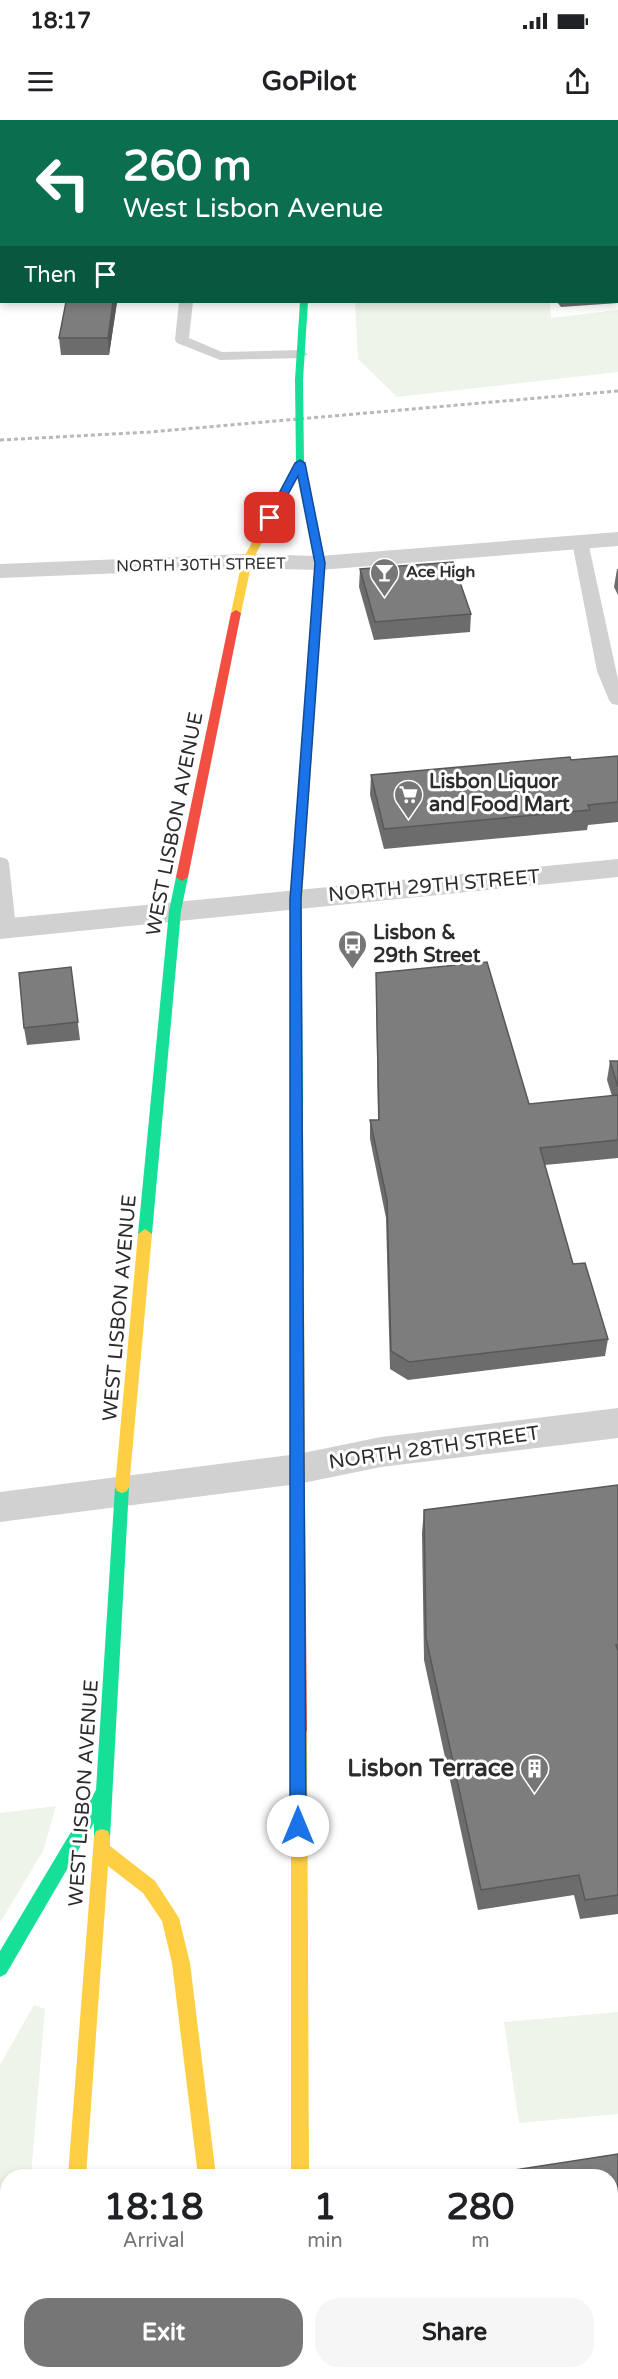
<!DOCTYPE html>
<style>
:root{--surface:#fff;--page:#f6f6f6;--text:#202124;--muted:#757577;--accent:#767676}
body{margin:0;font-family:"Varela Round",sans-serif;background:var(--page);color:var(--text);height:100vh;display:flex;flex-direction:column;font-size:22px;white-space:nowrap}
*{box-sizing:border-box;margin:0}
p{font-size:20px;color:var(--muted)}
.icon{flex:none;width:33px;height:33px;fill:none;stroke:currentColor;stroke-width:2;stroke-linecap:round;stroke-linejoin:round}
.map{position:relative;flex:1;overflow:hidden}
.details{position:absolute;left:0px;top:2049px;width:618px;height:210px;display:flex;flex-direction:column;background:var(--surface);border-radius:24px 24px 0 0;box-shadow:0 3px 9px #0003}
.details>*{flex:none}
.top-card{position:absolute;left:0px;top:0px;width:618px;height:183px;box-shadow:0 3px 9px #0003;background:#0b6e4f;color:#fff;overflow:hidden}
.pin{position:absolute;display:grid;place-items:center;width:51px;height:51px;color:#fff;margin:-26px;border-radius:12px;box-shadow:0 3px 9px #0006}
.me{position:absolute;width:66px;margin:-33px;rotate:0deg;stroke-linejoin:round;filter:drop-shadow(0 0 4px #0008)}
.turn{display:flex;align-items:center;gap:21px;height:126px;padding:0 24px;font-size:27px}
.turn .icon{width:78px;height:78px;stroke-width:2.5}
.turn b{display:block;font-size:42px;line-height:51px}
.then{display:flex;align-items:center;height:57px;padding:0 24px;background:#0003;gap:12px;font-size:22px}
.eta{display:flex;justify-content:space-evenly;align-items:center;height:102px;text-align:center}
.eta b{font-size:36px;font-weight:800;line-height:42px}
.cta{display:flex;gap:12px;margin-top:auto;padding:12px 24px}
.cta a{flex:1;height:69px;border-radius:24px;background:var(--accent);color:#fff;font-size:24px;font-weight:800;line-height:69px;text-align:center}
.cta a+a{background:var(--page);color:var(--text)}
.status{display:flex;justify-content:space-between;align-items:center;height:42px;padding:0 30px;background:var(--surface);direction:ltr}
.status svg{height:16px;fill:currentColor}
header{display:flex;justify-content:space-between;align-items:center;height:78px;padding:0 24px;background:var(--surface);font-size:27px;font-weight:800}
.map>svg:first-child{display:block}
</style>
<div class="status"><b>18:17</b><svg viewBox="0 0 49 12"><path d="M0 12V9h3v3zM5 12V6h3v6zM10 12V3h3v9zM15 12V0h3v12zM26 1h20v11H26zM47 4h2v5h-2z"/></svg></div>
<header><svg class="icon" aria-label="menu" viewBox="0 0 24 24"><path d="M4 6h16M4 12h16M4 18h16"/></svg>GoPilot<svg class="icon" aria-label="share" viewBox="0 0 24 24"><path d="M12 15V3M7 8l5-5 5 5M5 13v7h14v-7"/></svg></header>
<div class="map">
<svg width="618" height="2259" viewBox="0 0 618 2259">
<rect width="100%" height="100%" fill="#fff"/>
<!-- green -->
<g fill="#eef4e9">
<polygon points="355,182 550,182 551,198 618,190 618,252 397,277 358,239"/>
<polygon points="56,1686 43,1731 0,1803 0,1693"/>
<polygon points="34,1885 45,1889 31,2056 8,2056 7,2208 0,2215 0,1945"/>
<polygon points="618,1892 618,1994 519,2003 504,1902"/>
</g>
<g fill="none" stroke-linecap="round" stroke-linejoin="round">
<!-- lane -->
<g fill="#d1d1d1" fill-rule="evenodd">
<rect x="504" y="0" width="12" height="2"/>
<rect x="0" y="80" width="2" height="8"/>
<polygon points="179,182 193,182 189,218 222,232 301,230 308,234 301,238 220,240 177,223 175,220"/>
<polygon points="580,417 588,422 618,559 618,585 612,584 609,580 597,551 572,422"/>
<polygon points="0,737 7,739 9,743 16,808 13,813 0,813"/>
</g>
<!-- street -->
<g fill="#d1d1d1" fill-rule="evenodd">
<rect x="616" y="77" width="2" height="12"/>
<polygon points="618,412 618,426 320,450 247,448 0,458 0,444 247,434 320,436"/>
<polygon points="618,739 618,757 0,819 0,799"/>
<polygon points="618,1288 618,1318 381,1347 298,1364 0,1402 0,1372 298,1334 381,1317"/>
</g>
<!-- fast -->
<g fill="#16e098" fill-rule="evenodd">
<polygon points="300,182 308,182 303,260 299,263 295,260"/>
<polygon points="300,340 305,343 325,441 320,444 315,441 295,343"/>
<polygon points="182,753 188,757 181,791 152,1114 145,1119 138,1114 169,791 176,757"/>
<polygon points="296,858 302,862 304,1153 302,1157 292,1157 290,1153 290,862"/>
<polygon points="122,1361 127,1363 129,1367 110,1717 108,1723 102,1725 96,1723 94,1717 94,1703 6,1854 0,1857 0,1831 96,1670 115,1367 117,1363"/>
<rect x="290" y="2252" width="20" height="7"/>
</g>
<!-- slow -->
<g fill="#ffcf43" fill-rule="evenodd">
<polygon points="300,340 305,343 252,441 241,493 240,495 232,495 231,493 242,441 295,343"/>
<polygon points="320,438 325,441 302,779 302,862 296,866 290,862 290,779 315,441"/>
<polygon points="145,1109 152,1114 129,1367 127,1371 122,1373 117,1371 115,1367 138,1114"/>
<polygon points="297,1148 302,1149 304,1153 305,1386 303,1390 298,1392 293,1390 291,1386 290,1153 292,1149"/>
<polygon points="299,1603 305,1605 307,1610 309,2056 291,2056 291,1610 293,1605"/>
<polygon points="102,1709 108,1711 110,1717 110,1726 155,1761 179,1798 190,1843 216,2056 198,2056 172,1843 162,1801 143,1773 108,1746 86,2056 68,2056 94,1717 96,1711"/>
<polygon points="54,2252 74,2252 73,2259 53,2259"/>
<polygon points="242,2252 264,2252 267,2259 245,2259"/>
</g>
<!-- jam -->
<g fill="#f24e42" fill-rule="evenodd">
<rect x="303" y="0" width="8" height="2"/>
<polygon points="236,490 241,493 188,757 182,761 176,757 231,493"/>
<polygon points="298,1380 303,1382 305,1386 307,1610 305,1615 299,1617 293,1615 291,1610 291,1386 293,1382"/>
</g>
<!-- rail -->
<polyline stroke="#b8b8b8" stroke-width="3" stroke-dasharray="4 3" stroke-linecap="butt" points="0,320 150,312 618,271"/>
<!-- fast-bridge -->
<polyline stroke="#16e098" stroke-width="8" points="299,260 300,343"/>
</g>
<!-- wall -->
<g fill="#6c6c6c">
<polygon points="565,0 618,0 618,56 616,56 616,2 566,2"/>
<polygon points="616,147 618,150 618,183 561,187 557,182 616,182"/>
<polygon points="117,182 109,235 61,235 59,218"/>
<polygon points="360,449 471,494 470,512 374,520 359,467"/>
<polygon points="617,449 618,449 618,475 614,467"/>
<polygon points="618,636 618,702 588,705 587,710 384,729 370,675 371,655"/>
<polygon points="71,847 80,920 27,925 24,908"/>
<polygon points="376,853 529,984 612,976 607,960 610,941 618,941 618,1038 545,1045 573,1144 608,1219 605,1236 408,1260 390,1249 386,1098 370,1019 370,1000 378,1000 376,872"/>
<polygon points="618,1365 618,1794 580,1799 574,1775 478,1790 424,1540 422,1413 424,1390"/>
<polygon points="618,2034 618,2149 610,2151 610,2056"/>
</g>
<!-- shaded-wall -->
<polygon fill="#585858" points="113,182 117,182 109,235 108,218"/>
<!-- building -->
<g fill="#7d7d7d" stroke="#585858" stroke-width="1.5">
<polygon points="107,0 220,0 221,2 107,2"/>
<rect x="346" y="0" width="55" height="2"/>
<polygon points="576,0 618,0 618,40 616,40 616,2 577,2"/>
<polygon points="616,147 618,150 618,167 616,167"/>
<polygon points="66,182 113,182 108,218 59,218"/>
<polygon points="453,442 471,494 375,502 360,449"/>
<polygon points="618,636 618,682 588,685 590,690 384,709 371,655 570,637 571,640"/>
<polygon points="487,842 529,984 618,975 618,1020 540,1028 573,1144 585,1143 608,1219 409,1242 391,1231 387,1080 370,1000 379,1000 376,853"/>
<polygon points="71,847 78,902 24,908 19,853"/>
<polygon points="610,941 618,941 618,967"/>
<polygon points="618,1365 618,1525 616,1525 618,1531 618,1775 585,1780 579,1755 481,1770 426,1518 424,1390"/>
<polygon points="618,2034 618,2140 610,2141 610,2056 476,2056"/>
</g>
<!-- route -->
<polygon fill="#1a73e8" stroke="#114b97" stroke-width="1.5" points="300,340 305,343 325,443 301,779 306,1706 304,1711 298,1713 292,1711 290,1706 290,779 315,443 298,356 274,400 266,398 295,343"/>
<!-- icons -->
<defs>
<symbol id="bar-pin" viewBox="-11 -11 22 30"><path d="M0 17L-7.5 6A9.5 9.5 0 1 1 7.5 6Z" fill="#767676" stroke="#fff"/><path d="M-6-5H6L.8 .8V4.5H3.5V6h-7V4.5H-.8V.8Z" fill="#fff"/></symbol>
<symbol id="supermarket-pin" viewBox="-11 -11 22 30"><path d="M0 17L-7.5 6A9.5 9.5 0 1 1 7.5 6Z" fill="#767676" stroke="#fff"/><path d="M-6-5.5h2.5l.6 2H6L4.5 2H-2.5L-4.4-4H-6ZM-1.5 3.2a1.3 1.3 0 1 0 .1 0ZM3 3.2a1.3 1.3 0 1 0 .1 0Z" fill="#fff"/></symbol>
<symbol id="bus-pin" viewBox="-11 -11 22 30"><path d="M0 17L-7.5 6A9.5 9.5 0 1 1 7.5 6Z" fill="#767676" stroke="#fff"/><path d="M-5-6H5V4H4V6H2V4H-2V6H-4V4H-5ZM-3.5-4V0h7V-4ZM-3.5 1.2v1.5H-2V1.2ZM2 1.2v1.5H3.5V1.2Z" fill="#fff"/></symbol>
<symbol id="building-pin" viewBox="-11 -11 22 30"><path d="M0 17L-7.5 6A9.5 9.5 0 1 1 7.5 6Z" fill="#767676" stroke="#fff"/><path d="M-4-6H4V6H1V3H-1V6H-4ZM-2.5-4.3h1.7v1.8h-1.7ZM.8-4.3h1.7v1.8H.8ZM-2.5-1h1.7V.8h-1.7ZM.8-1h1.7V.8H.8Z" fill="#fff"/></symbol>
</defs>
<g fill-rule="evenodd">
<use href="#bar-pin" x="368" y="436" width="33" height="45"/>
<use href="#supermarket-pin" x="392" y="658" width="33" height="45"/>
<use href="#bus-pin" x="336" y="808" width="33" height="45"/>
<use href="#building-pin" x="518" y="1632" width="33" height="45"/>
</g>
<g text-anchor="middle" dominant-baseline="central" stroke-width="6" stroke-linejoin="round" paint-order="stroke">
<!-- far-street labels -->
<g font-size="16" fill="#2c2c2c" stroke="#fff">
<text transform="translate(201 445) rotate(-1)">NORTH 30TH STREET</text>
</g>
<!-- far-poi labels -->
<g font-size="16" font-weight="bold" fill="#2c2c2c" stroke="#fff" text-anchor="start">
<text x="406" y="452">Ace High</text>
</g>
<!-- poi labels -->
<g font-size="20" font-weight="bold" fill="#2c2c2c" stroke="#fff" text-anchor="start">
<text x="429" y="662">Lisbon Liquor<tspan x="429" dy="23">and Food Mart</tspan></text>
<text x="373" y="813">Lisbon &amp;<tspan x="373" dy="23">29th Street</tspan></text>
</g>
<!-- street labels -->
<g font-size="20" fill="#2c2c2c" stroke="#fff">
<text transform="translate(175 704) rotate(-79)">WEST LISBON AVENUE</text>
<text transform="translate(434 766) rotate(-5)">NORTH 29TH STREET</text>
<text transform="translate(120 1188) rotate(-85)">WEST LISBON AVENUE</text>
<text transform="translate(434 1328) rotate(-8)">NORTH 28TH STREET</text>
<text transform="translate(84 1673) rotate(-86)">WEST LISBON AVENUE</text>
</g>
<!-- near-poi labels -->
<g font-size="24" font-weight="bold" fill="#2c2c2c" stroke="#fff" text-anchor="end">
<text x="514" y="1648">Lisbon Terrace</text>
</g>
</g>
</svg>
<div class="pin" style="left:270px;top:398px;background:#d93025"><svg class="icon" aria-label="arrive" viewBox="0 0 24 24"><path d="M6 21V4h12l-3 4 3 4H6"/></svg></div>
<svg class="me" style="left:298px;top:1706px" viewBox="-20 -20 40 40"><circle r="19" fill="#fff"/><path d="M0-13L10 11 0 6-10 11z" fill="#1a73e8"/></svg>
<div class="top-card">
<div class="turn"><svg class="icon" aria-label="left" viewBox="0 0 24 24"><path d="M17 20v-9H6M10 6l-5 5 5 5"/></svg><div><b>260 m</b>West Lisbon Avenue</div></div>
<div class="then">Then<svg class="icon" aria-label="arrive" viewBox="0 0 24 24"><path d="M6 21V4h12l-3 4 3 4H6"/></svg></div>
</div>
<section class="details">
<div class="eta">
<div><b>18:18</b><p>Arrival</p></div>
<div><b>1</b><p>min</p></div>
<div><b>280</b><p>m</p></div>
</div>
<div class="cta"><a>Exit</a><a>Share</a></div>
</section>
</div>
